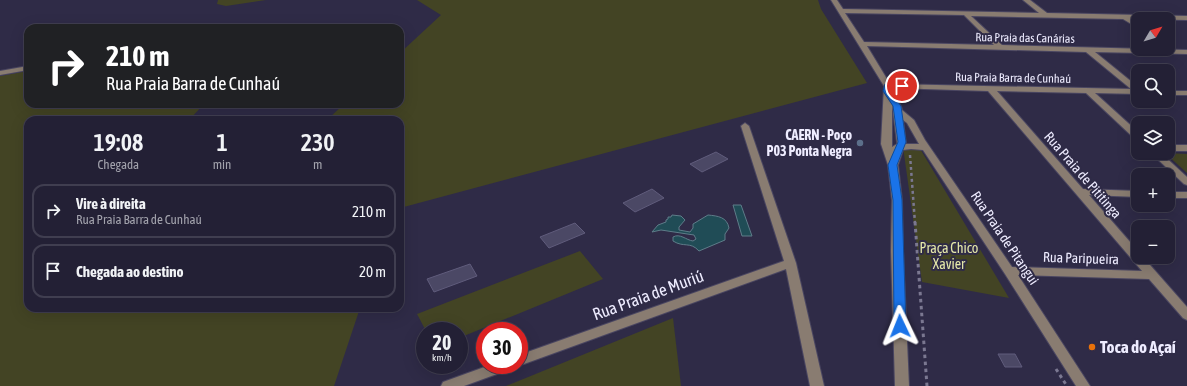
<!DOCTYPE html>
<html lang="pt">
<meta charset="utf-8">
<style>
:root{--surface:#232035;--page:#2f2d41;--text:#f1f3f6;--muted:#a3a3ad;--line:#403e50}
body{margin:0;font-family:"Asap Condensed",sans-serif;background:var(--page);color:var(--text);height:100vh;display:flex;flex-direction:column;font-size:15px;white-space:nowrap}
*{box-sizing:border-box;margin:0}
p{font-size:13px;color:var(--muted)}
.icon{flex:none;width:22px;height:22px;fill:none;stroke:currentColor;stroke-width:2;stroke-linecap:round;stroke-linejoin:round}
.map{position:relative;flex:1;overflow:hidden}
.panel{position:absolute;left:24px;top:116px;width:380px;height:196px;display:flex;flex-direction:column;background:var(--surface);border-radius:12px;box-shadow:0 4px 16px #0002,0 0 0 1px var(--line)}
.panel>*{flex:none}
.hud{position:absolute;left:24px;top:24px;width:380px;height:84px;border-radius:12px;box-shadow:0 4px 16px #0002,0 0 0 1px var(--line);background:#202124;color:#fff;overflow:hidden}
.needle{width:26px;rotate:52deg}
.buttons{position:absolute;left:1131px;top:12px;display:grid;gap:8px}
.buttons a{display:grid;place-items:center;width:44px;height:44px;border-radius:8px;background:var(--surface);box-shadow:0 4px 16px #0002,0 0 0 1px var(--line);font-size:20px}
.speed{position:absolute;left:416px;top:322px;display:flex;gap:8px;font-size:20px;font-weight:700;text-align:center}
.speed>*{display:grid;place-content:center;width:52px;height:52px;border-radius:50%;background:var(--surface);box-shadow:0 4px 16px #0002,0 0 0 1px var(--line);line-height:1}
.speed small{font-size:10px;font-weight:400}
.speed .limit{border:6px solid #d22;background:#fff;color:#111}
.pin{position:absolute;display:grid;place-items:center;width:34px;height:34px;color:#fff;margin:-17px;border:2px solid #fff;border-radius:50%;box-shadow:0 1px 4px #0007}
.me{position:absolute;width:44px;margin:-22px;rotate:358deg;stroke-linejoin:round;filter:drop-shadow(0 0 3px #0008)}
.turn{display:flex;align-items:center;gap:14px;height:84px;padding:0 16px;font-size:18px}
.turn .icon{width:52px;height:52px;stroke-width:2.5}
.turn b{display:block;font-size:28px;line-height:34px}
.eta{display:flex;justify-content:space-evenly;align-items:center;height:68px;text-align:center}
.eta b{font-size:24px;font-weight:600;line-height:28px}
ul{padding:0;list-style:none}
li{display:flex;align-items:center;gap:12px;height:54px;margin:0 8px 6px;padding:0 8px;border:2px solid var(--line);border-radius:12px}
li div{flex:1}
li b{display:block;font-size:15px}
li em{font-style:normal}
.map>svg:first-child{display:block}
</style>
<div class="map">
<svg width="1187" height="386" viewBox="0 0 1187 386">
<rect width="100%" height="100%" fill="#2f2b47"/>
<!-- green -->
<g fill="#434424">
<polygon points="218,0 266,0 226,6 217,4"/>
<polygon points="417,0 818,0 821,9 867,83 400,208 400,120 327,120 344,104 400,104 400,53 441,15"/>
<polygon points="28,71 28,104 204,104 189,120 28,120 28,308 360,308 334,386 0,386 0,76"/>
<polygon points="903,147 919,147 1009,298 922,282"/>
<polygon points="1165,153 1187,154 1187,173"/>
<polygon points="580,251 603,279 459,338 459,331 426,331 417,314"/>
<polygon points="673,318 681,386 506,386"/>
</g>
<!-- water -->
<g fill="#204c56" stroke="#5e7c89">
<polygon points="733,205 741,205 752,236 742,236"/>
<path d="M672 215 681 216 685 220 679 227V230L690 232 693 228V224L708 215C718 216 727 217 729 228L725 234V240L699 251C690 241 684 248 673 241V237C680 233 686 240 693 241L696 239 694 235 661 230 652 232 658 225 666 222V220L668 219V217H671Z"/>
</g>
<!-- building -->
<g fill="#4b4865" stroke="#605c7c">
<polygon points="716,152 728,159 702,172 690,164"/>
<polygon points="652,189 664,198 635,212 623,203"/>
<polygon points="575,223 585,233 549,248 540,237"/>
<polygon points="470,264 477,276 434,292 427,279"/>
<polygon points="998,354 1015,354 1022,367 1005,367"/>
</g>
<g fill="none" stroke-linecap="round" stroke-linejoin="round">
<defs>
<g id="minor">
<path d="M831 0H837L843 9 1039 13 1023 0H1030L1047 13 1187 16V20L1132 19 1138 23V28L1123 19 971 16 1002 45 1187 50V54L1095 52 1138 87V94L1095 93 1138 132V140L1135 139 1086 93 997 91 1083 189 1138 191V197L1089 195 1138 251V257H1143L1187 307V320L1183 318 1149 279 1018 275 1090 386H1076L1005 274 923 150 911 149 903 150 898 165 902 200 903 251 909 386H895L891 251 892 200 888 165 881 144 884 86ZM845 13 964 15 994 45 864 42ZM867 46 1086 52 1131 89 890 84ZM892 88 988 91 1142 271 1012 267 925 140 914 120 902 110C901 102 892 97 892 88ZM892 104 897 142V144L892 147ZM903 120 907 123 919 144H906Z"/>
<polygon points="28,66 28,70 0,75 0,71"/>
<rect x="1168" y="91" width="19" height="4"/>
<polygon points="745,123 749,126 796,263 824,386 810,386 786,269 524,364 518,365 519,365 519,355 784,261 741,126"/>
<rect x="1168" y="145" width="19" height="6"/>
<polygon points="1151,153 1161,153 1187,177 1187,185 1184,184"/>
<rect x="1168" y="192" width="19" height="6"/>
<polygon points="490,365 513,365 511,369 464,386 441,386 443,382"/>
</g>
</defs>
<!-- minor casing -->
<use href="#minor" stroke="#4a4661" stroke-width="2"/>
<!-- path-far1 -->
<polyline stroke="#7b7891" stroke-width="2.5" stroke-dasharray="3 3" stroke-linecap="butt" points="910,155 915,223"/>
<!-- path -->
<g stroke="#7b7891" stroke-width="3" stroke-dasharray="3.5 3.5" stroke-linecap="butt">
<polyline points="915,222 927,386"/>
<polyline points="1056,369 1067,386"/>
</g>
<!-- minor -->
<use href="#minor" fill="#897c71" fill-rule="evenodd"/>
</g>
<!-- route -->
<polygon fill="#1a73e8" stroke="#114b97" points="885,84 902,84 906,86 902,89 891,88 890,91 901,106 906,142 897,165 902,200 906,326 904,329 900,331 896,329 894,326 893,200 888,165 898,142 893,106 883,91"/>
<!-- markers -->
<circle fill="#5c6f8a" stroke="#2f2b47" stroke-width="1.5" cx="860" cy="143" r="4"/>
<circle fill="#e8710a" stroke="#2f2b47" stroke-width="1.5" cx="1092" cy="347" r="4"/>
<g text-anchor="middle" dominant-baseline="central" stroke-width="4" stroke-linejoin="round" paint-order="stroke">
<!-- far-street labels -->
<g font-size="12" fill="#eeecff" stroke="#2f2b47">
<text transform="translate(1025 38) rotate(1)">Rua Praia das Canárias</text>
<text transform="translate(1013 78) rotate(1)">Rua Praia Barra de Cunhaú</text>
</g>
<!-- poi labels -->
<g font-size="14" font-weight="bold" fill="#eeecff" stroke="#2f2b47" text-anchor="end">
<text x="852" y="135">CAERN - Poço<tspan x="852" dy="16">P03 Ponta Negra</tspan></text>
</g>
<!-- street labels -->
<g font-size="14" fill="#eeecff" stroke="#2f2b47">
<text transform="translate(1083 175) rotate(49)">Rua Praia de Pititinga</text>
<text transform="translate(1005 238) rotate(56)">Rua Praia de Pitangui</text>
<text transform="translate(1081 258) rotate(2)">Rua Paripueira</text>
</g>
<!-- park labels -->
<g font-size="14" fill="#e5e8a9" stroke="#2f2b47">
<text x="949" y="248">Praça Chico<tspan x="949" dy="16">Xavier</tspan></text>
</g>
<!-- near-street labels -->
<g font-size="17" fill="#eeecff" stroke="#2f2b47">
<text transform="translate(648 295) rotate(-20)">Rua Praia de Muriú</text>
</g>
<!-- near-poi labels -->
<g font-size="17" font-weight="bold" fill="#eeecff" stroke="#2f2b47" text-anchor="start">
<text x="1100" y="347">Toca do Açaí</text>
</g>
</g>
</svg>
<div class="buttons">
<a><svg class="needle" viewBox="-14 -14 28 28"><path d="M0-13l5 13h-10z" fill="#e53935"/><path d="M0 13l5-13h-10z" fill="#a3a3ad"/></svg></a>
<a><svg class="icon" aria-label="search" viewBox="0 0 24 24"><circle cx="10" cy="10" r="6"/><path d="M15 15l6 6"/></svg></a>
<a><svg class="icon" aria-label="layers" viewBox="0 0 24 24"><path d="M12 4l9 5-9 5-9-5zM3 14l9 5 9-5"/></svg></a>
<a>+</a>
<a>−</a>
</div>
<div class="speed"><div>20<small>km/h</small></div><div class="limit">30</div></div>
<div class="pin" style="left:902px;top:86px;background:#d93025"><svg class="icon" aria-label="arrive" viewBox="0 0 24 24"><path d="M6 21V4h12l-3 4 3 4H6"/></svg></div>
<svg class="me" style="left:900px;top:326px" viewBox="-20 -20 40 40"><path d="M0-17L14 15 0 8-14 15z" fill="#1a73e8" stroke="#fff" stroke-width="4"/></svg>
<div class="hud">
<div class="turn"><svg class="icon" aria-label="right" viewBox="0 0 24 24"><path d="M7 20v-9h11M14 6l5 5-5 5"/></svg><div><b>210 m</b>Rua Praia Barra de Cunhaú</div></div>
</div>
<section class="panel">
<div class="eta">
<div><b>19:08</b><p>Chegada</p></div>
<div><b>1</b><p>min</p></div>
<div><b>230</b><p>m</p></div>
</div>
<ul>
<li><svg class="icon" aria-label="right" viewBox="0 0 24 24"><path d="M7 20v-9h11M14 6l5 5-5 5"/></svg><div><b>Vire à direita</b><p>Rua Praia Barra de Cunhaú</p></div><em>210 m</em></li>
<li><svg class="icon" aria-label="arrive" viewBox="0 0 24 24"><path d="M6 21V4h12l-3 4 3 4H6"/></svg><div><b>Chegada ao destino</b></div><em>20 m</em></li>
</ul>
</section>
</div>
